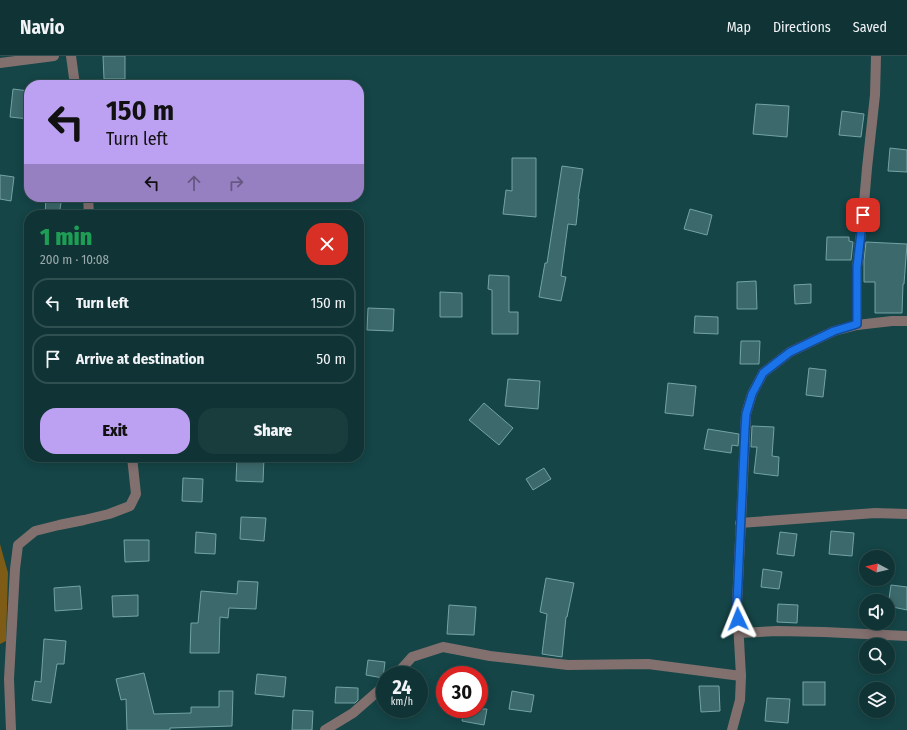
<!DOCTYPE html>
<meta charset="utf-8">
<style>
:root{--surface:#103435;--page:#193c3d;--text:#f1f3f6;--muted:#9caaad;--line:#304f50;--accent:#bca0f2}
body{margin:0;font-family:"Fira Sans Condensed",sans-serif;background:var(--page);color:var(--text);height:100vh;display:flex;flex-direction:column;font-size:15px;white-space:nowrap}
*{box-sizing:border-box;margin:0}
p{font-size:13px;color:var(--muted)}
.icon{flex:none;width:22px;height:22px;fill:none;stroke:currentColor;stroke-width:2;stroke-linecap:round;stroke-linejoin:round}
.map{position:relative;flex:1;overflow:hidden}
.drawer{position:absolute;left:24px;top:154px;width:340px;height:252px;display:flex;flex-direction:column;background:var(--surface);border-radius:16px;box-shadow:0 2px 10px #0003,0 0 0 1px var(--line)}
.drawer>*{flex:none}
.banner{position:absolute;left:24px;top:24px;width:340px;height:122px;border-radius:16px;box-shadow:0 2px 10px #0003,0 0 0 1px var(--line);background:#bca0f2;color:#111;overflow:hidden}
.needle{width:26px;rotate:277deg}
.fabs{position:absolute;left:859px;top:494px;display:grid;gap:8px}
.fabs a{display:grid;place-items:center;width:36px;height:36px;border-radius:50%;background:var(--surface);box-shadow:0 2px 10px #0003,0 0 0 1px var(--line);font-size:20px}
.speed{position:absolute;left:376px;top:610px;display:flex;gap:8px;font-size:20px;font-weight:700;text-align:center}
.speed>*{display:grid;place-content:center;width:52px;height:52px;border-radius:50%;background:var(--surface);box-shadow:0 2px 10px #0003,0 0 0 1px var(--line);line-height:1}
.speed small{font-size:10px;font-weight:400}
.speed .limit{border:6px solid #d22;background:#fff;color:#111}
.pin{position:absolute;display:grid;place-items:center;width:34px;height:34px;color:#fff;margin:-17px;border-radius:8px;box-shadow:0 2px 6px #0006}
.me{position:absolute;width:44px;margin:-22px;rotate:358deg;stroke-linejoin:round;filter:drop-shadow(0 0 3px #0008)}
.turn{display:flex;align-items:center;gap:14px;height:84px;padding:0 16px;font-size:18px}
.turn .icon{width:52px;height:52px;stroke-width:2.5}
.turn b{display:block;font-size:28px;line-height:34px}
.lanes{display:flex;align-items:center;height:38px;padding:0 16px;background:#0003;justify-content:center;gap:20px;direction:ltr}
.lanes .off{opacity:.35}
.round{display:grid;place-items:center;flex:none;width:42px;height:42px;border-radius:16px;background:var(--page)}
.headline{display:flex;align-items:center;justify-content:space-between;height:68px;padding:0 16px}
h1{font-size:24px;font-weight:800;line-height:30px;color:#1e9e55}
.action{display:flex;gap:8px;margin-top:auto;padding:8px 16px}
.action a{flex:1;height:46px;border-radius:16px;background:var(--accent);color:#111;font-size:16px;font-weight:800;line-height:46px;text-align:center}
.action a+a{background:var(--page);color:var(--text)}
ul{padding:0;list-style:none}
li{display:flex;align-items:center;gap:12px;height:50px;margin:0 8px 6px;padding:0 8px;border:2px solid var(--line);border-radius:16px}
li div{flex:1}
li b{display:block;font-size:15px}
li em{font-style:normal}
header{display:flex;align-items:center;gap:24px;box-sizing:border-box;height:56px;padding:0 20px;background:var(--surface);border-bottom:1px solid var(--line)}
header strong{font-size:19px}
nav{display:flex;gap:22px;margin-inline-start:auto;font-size:14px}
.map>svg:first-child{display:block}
</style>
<header>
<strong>Navio</strong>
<nav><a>Map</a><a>Directions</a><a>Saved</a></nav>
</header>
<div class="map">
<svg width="907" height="674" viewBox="0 0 907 674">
<rect width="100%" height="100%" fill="#154547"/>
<!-- green -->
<polygon fill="#7e5c15" points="0,488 8,517 6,585 0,588"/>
<!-- building -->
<g fill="#3c696c" stroke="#74a3a6">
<polygon points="103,0 125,0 125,23 104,23"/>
<polygon points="13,33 29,35 29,63 10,61"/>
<polygon points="756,48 789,50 787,81 753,78"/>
<polygon points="842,55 864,58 861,81 839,79"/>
<polygon points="890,92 907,94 907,116 888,115"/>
<polygon points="512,102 536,102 536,161 503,158 506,134 512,135"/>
<polygon points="562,110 583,113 578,143 579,143 576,169 568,168 561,220 566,221 561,245 539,241 545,207 547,207"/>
<polygon points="0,119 14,121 11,145 0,143"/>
<polygon points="46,141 62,141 59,159 45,159"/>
<polygon points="690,153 712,159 707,179 684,173"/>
<polygon points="827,181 849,181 849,185 853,186 851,204 826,204"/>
<polygon points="866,186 907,188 904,228 903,228 902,257 875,257 875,226 864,226 864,205"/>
<polygon points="489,219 509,220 509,256 518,256 518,278 492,278 492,234 488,233"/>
<polygon points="756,225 757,253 737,253 737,226"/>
<polygon points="811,228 811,247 795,248 794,229"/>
<polygon points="440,236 462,237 462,261 440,261"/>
<polygon points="368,252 394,253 393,275 367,274"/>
<polygon points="695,260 718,261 718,278 694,277"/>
<polygon points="741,285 760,285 759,308 740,308"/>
<polygon points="809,312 826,314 823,341 806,339"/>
<polygon points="508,323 540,325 538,353 505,350"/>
<polygon points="668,327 696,330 693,360 665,357"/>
<polygon points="484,347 513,372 499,389 469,364"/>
<polygon points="752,370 774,371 772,400 779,401 778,420 754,417 757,391 751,391"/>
<polygon points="708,373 739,378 738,390 732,389 731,397 704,393"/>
<polygon points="237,401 264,401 263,426 236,425"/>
<polygon points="544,412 551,423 533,434 526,423"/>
<polygon points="183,422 203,423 202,446 182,445"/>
<polygon points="241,461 266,462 264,485 240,483"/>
<polygon points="831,475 854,477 852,500 829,498"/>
<polygon points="196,476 216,478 215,498 195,497"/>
<polygon points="780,476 797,478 794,500 777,498"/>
<polygon points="124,484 149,484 149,505 125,506"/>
<polygon points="763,513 782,516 779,533 761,531"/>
<polygon points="546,522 574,527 567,561 566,561 562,601 542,598 547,558 540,556"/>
<polygon points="238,525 258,526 256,553 229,552 228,562 220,561 219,597 190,597 191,567 198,567 201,535 237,538"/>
<polygon points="891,529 907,531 907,554 888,550"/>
<polygon points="80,530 82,553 55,555 54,532"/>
<polygon points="138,539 138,560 113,561 112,540"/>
<polygon points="778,548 798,549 797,567 777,566"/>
<polygon points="449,549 476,551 474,579 447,578"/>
<polygon points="44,583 66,585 64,608 57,608 51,647 32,644 35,625 41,626"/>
<polygon points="368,604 385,606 383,622 366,619"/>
<polygon points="144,617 154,658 191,657 191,651 219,651 219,635 233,635 232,670 170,672 170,674 127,674 126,643 121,644 116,623"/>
<polygon points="257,618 286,621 284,641 255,638"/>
<rect x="803" y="626" width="22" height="23"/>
<polygon points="699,630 719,630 720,655 701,656"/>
<polygon points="336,631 358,632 358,644 355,647 335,647"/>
<polygon points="512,635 534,639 531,656 509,653"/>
<polygon points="767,642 790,643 788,667 765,665"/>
<polygon points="464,653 487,653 484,669 462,665"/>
<polygon points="293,654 313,655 312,674 292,674"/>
</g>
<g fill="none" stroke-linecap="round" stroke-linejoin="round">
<!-- minor -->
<g stroke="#82706f" stroke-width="10">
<polyline points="71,0 75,29"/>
<polyline points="0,7 54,0"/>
<polyline points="88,141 89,159"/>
<polyline points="857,269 892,265 907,265"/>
<polyline points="740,467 875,457 907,458"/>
<polyline points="739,577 777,575 824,576 907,580"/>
<polyline points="396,619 412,601 443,591 490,600 568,609 648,608 741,620"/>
<polyline points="11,674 9,623 15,513 18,489 35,475 59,469 84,464 109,458 130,450 136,438 132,401"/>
<polyline points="325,674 353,657 385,629"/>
<polyline points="732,674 740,644 741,620 737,548 746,358 752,338 763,317 790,296 834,275 857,269 857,211 863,159 867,112 875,39 876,0"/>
</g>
</g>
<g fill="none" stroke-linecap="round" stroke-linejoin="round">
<defs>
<polyline id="route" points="738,563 737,548 745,373 746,358 752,338 763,317 790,296 834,275 857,268 857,211 863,159"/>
</defs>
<!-- route casing -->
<use href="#route" stroke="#114b97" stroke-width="10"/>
<!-- route -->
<use href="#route" stroke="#1a73e8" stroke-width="7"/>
</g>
</svg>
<div class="fabs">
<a><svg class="needle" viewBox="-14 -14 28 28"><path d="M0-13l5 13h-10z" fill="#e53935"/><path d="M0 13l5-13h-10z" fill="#9caaad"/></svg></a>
<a><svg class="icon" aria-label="sound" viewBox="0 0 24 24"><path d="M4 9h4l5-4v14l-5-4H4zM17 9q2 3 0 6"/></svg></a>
<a><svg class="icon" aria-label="search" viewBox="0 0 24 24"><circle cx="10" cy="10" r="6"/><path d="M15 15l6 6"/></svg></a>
<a><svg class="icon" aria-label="layers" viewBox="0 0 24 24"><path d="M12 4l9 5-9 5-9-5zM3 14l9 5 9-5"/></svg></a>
</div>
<div class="speed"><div>24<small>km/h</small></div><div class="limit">30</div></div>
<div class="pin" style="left:863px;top:159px;background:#d93025"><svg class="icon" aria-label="arrive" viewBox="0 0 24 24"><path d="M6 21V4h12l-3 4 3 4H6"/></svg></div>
<svg class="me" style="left:738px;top:563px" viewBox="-20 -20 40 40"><path d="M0-17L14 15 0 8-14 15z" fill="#1a73e8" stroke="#fff" stroke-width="4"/></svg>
<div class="banner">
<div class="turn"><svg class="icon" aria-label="left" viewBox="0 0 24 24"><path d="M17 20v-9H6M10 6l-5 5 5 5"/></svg><div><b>150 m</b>Turn left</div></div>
<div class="lanes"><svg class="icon" aria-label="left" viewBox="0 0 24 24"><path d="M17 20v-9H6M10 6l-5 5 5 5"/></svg><svg class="icon off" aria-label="ahead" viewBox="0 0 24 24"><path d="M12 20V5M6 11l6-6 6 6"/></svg><svg class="icon off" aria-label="right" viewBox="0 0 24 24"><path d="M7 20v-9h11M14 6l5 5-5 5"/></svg></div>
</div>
<section class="drawer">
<div class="headline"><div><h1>1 min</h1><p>200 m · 10:08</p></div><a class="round" style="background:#d93025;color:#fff"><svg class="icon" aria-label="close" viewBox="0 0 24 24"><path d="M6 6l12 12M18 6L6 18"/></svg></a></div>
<ul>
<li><svg class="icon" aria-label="left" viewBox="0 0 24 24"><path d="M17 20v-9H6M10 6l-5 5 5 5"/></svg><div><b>Turn left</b></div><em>150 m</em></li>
<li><svg class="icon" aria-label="arrive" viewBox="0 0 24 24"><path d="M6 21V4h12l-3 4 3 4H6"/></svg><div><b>Arrive at destination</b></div><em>50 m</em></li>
</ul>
<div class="action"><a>Exit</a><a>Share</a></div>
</section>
</div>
